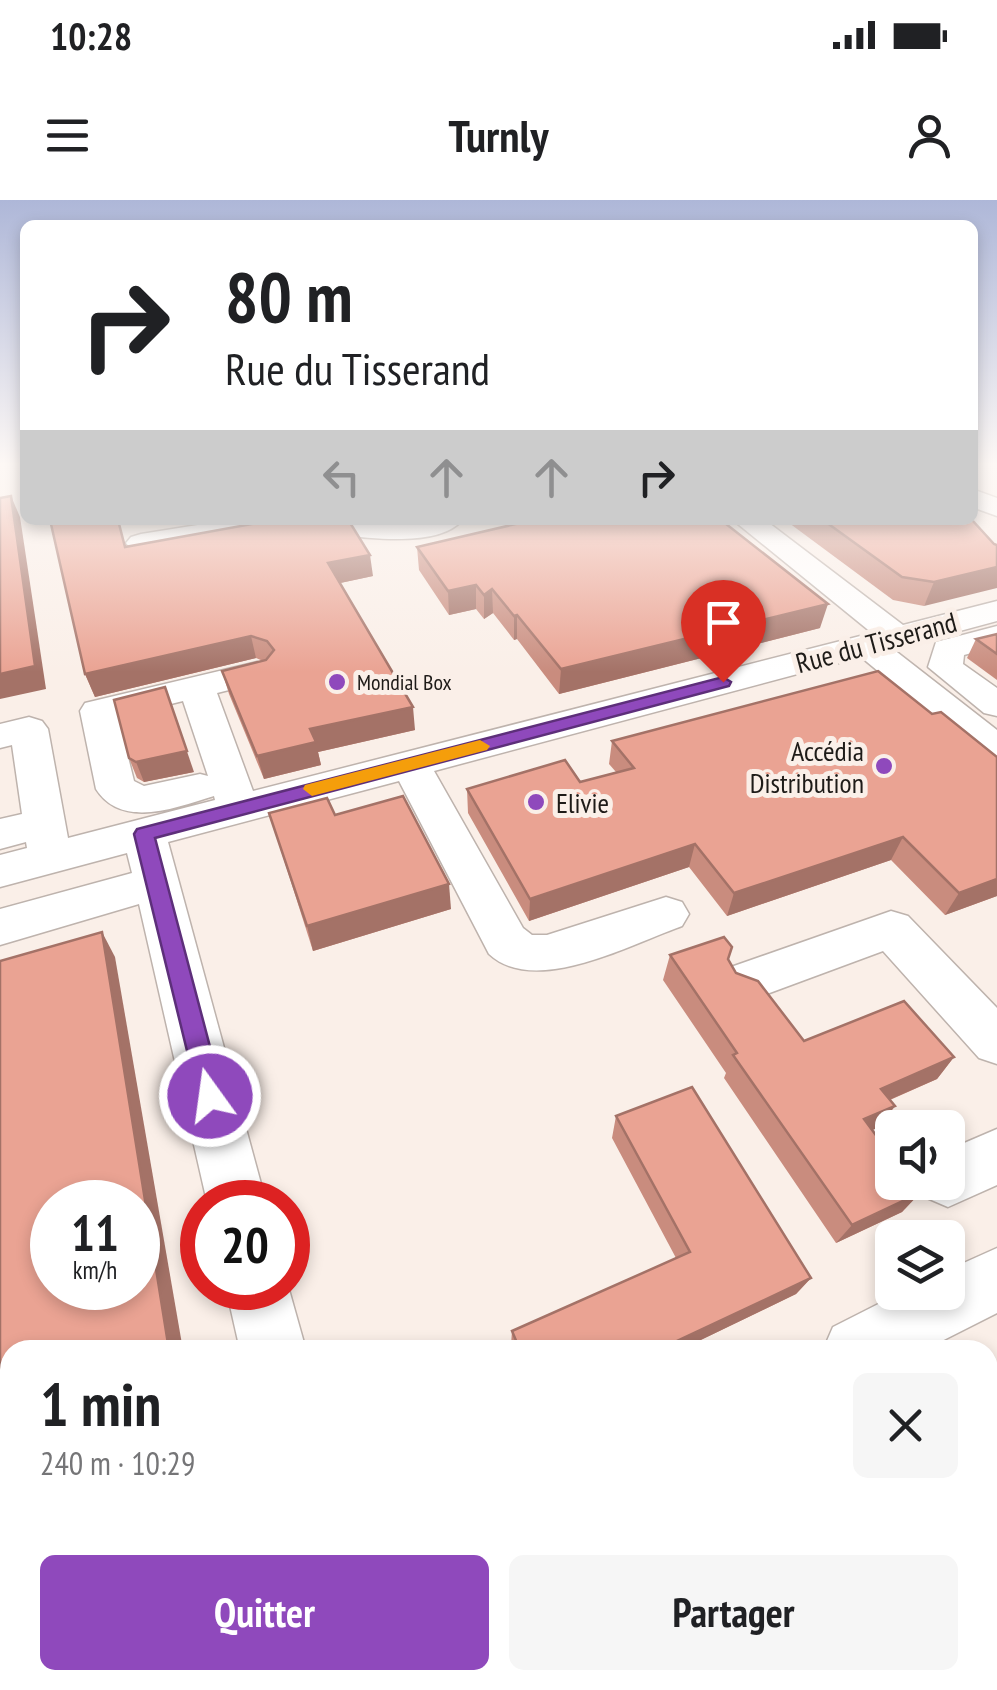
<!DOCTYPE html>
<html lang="fr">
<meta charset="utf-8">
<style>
:root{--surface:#fff;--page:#f6f6f6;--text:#202124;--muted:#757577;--accent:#8f49bc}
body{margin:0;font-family:"PT Sans Narrow",sans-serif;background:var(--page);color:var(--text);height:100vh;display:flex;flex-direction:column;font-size:38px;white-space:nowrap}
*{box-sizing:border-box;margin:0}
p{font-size:32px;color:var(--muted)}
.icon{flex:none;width:55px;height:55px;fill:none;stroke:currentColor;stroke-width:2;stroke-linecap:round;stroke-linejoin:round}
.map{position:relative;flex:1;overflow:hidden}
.panel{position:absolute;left:0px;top:1140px;width:998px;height:350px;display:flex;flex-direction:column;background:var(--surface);border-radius:30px 30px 0 0;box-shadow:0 5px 15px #0003}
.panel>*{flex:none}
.top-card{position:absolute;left:20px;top:20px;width:958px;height:305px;border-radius:15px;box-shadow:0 5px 15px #0003;background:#fff;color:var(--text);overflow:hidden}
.controls{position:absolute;left:875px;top:910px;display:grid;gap:20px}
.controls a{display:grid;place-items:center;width:90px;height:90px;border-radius:15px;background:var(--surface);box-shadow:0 5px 15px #0003;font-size:50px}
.speed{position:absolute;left:30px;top:980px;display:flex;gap:20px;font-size:50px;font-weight:700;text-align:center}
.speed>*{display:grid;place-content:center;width:130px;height:130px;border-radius:50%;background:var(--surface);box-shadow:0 5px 15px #0003;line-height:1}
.speed small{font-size:25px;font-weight:400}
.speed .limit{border:15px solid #d22;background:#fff;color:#111}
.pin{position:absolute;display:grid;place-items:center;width:85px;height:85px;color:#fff;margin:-102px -42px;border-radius:50% 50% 50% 0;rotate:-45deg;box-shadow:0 0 10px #0007}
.pin .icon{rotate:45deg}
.me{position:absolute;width:110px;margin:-55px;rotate:346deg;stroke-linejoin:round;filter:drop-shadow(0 0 8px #0008)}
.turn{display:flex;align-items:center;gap:35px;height:210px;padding:0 40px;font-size:45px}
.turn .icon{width:130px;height:130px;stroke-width:2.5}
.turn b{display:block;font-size:70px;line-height:85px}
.lanes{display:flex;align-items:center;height:95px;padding:0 40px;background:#0003;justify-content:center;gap:50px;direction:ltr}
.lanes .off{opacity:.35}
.round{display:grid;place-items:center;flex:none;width:105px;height:105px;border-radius:15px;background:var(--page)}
.overview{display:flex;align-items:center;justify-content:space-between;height:170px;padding:0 40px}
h1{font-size:60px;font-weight:600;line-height:75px}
.primary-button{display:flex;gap:20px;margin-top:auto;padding:20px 40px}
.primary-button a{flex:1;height:115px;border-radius:15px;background:var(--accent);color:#fff;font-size:40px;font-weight:600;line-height:115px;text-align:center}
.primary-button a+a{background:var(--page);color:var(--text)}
.status{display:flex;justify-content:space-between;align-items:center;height:70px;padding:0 50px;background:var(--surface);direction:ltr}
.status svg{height:28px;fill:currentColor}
header{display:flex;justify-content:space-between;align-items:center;height:130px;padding:0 40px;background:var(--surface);font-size:45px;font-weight:600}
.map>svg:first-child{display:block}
</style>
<div class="status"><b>10:28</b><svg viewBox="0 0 49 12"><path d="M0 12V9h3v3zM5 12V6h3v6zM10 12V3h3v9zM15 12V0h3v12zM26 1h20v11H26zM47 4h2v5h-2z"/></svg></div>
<header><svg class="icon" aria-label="menu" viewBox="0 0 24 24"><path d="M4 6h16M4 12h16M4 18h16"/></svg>Turnly<svg class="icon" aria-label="person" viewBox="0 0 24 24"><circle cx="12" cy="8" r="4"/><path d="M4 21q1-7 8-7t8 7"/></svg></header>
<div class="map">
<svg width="997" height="1490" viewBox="0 0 997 1490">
<rect width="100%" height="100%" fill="#faefe8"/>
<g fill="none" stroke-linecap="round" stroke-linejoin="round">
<defs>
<g id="minor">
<polygon points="972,289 997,298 997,316 972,307"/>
<polygon points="229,320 290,321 286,327 276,330 141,352 131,349 126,343 131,337 141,334"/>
<path d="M293 320H462C436 353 333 335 297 326Z"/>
<path d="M733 320H765L903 425 997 401V421L893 449 997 530V561L983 558 861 457 434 571 523 728 532 735H547L666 697 682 702 689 714 682 726C631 744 535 797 489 754L399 581 168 642 266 1002H207L139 704 0 745V709L132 673 127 653 0 687V655L27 648 26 642 0 649V619L22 614 12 545 0 548V524L29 517 42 521 48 529 68 638 215 600 214 596C177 607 122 630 96 589L80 511 85 503 257 462 269 466 275 473 269 480 217 493 253 591 872 433ZM183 501 208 576 200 574 144 586 134 581 118 517Z"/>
<polygon points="997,426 997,446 964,455 963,464 997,488 997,516 984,513 928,467 936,442"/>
<polygon points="891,711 908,716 997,808 997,864 979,858 883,751 748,801 731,795 723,781 731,767"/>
<polygon points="997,929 997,985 948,1007 927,998 921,982 948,982 948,950"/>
<polygon points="997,1048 997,1113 924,1150 823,1150 833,1127 902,1092 948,1092 948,1070"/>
<polygon points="288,1086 306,1150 240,1150 226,1088"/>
<polygon points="91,1480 185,1480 181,1490 86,1490"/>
<polygon points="407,1480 531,1480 527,1490 402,1490"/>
</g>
</defs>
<!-- minor casing -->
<use href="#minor" stroke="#beb3ad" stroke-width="3"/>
<!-- minor -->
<use href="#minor" fill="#fff" fill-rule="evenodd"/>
</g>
<!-- wall -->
<g fill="#c98c7e">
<polygon points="785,320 972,320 924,406 893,400"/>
<polygon points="126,346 373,376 340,383 415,530 318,552 321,565 264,579 229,494 222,471 263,461 256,458 95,497 85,474"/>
<polygon points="417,347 820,428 559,494 517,439 514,440 493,413 484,419 476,409 449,415 419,370"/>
<polygon points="997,434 997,480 967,458 976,439"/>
<polygon points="932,514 997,557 997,696 945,715 891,660 727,716 689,667 529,721 468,613 467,589 580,582 616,572 609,564 612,541"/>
<polygon points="129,558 194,572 144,582 137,578"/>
<polygon points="269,613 335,615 451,709 313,751"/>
<polygon points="670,755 728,759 736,773 804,841 954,857 937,879 890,900 895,906 879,927 872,930 920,993 902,1012 836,1043 724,878 726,873 663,780"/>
<polygon points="616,916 811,1078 796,1094 680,1150 513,1150 511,1145 512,1131 676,1058 612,938"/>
<polygon points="799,1480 988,1480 997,1490 804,1490"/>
</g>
<!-- shaded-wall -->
<g fill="#a47267">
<polygon points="11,296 20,317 46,489 0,499 0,474"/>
<polygon points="370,355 373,376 331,385 328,363"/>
<polygon points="997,367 997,388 924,406 934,382"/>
<polygon points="476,385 476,409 449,415 448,391"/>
<polygon points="492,389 493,413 484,419 484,395"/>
<polygon points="828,404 820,428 559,494 561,469"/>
<polygon points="517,415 517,439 514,440 514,416"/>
<polygon points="251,436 256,458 95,497 85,474"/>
<polygon points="165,487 194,572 144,582 136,562"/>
<polygon points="413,507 415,530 318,552 321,565 264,579 257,556 310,529"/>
<polygon points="903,637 891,660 727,716 734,693"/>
<polygon points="695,644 689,667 529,721 530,699"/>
<polygon points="997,679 997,696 945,715 959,693"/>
<polygon points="449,684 451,709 313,751 307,726"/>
<polygon points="102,732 115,757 183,1150 169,1150"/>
<polygon points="954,857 937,879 866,910 881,889"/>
<polygon points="895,906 879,927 849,941 864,919"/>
<polygon points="920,993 902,1012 836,1043 852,1025"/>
<polygon points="811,1078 796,1094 680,1150 658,1150"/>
<polygon points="10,1473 10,1480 20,1480 0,1490 0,1478"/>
</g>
<!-- building -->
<g fill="#eaa393" stroke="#a47267" stroke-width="2.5" fill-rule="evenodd">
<polygon points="11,296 35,466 0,474 0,298"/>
<polygon points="74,320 118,320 125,347 274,320 349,321 370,355 328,363 413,507 310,529 316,542 257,556 222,471 266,460 274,450 267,441 251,436 85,474 51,324"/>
<polygon points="533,320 721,320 828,404 561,469 517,415 514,416 492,389 484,395 476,385 448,391 417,347"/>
<polygon points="823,320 972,320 994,344 997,345 997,367 934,382 902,377"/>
<polygon points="997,434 997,454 976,439"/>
<polygon points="878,471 932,514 941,512 997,557 997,679 959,693 903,637 734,693 695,644 530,699 467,589 565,560 580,582 634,568 612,541"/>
<polygon points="165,487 187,551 136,562 129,558 114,500"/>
<polygon points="403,596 449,684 307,726 269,613 327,598 335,615"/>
<path d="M102 732 169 1150H10V1473L0 1478V761ZM52 1002H138V1088H52Z"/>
<polygon points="724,737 732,747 728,759 736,773 758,781 804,841 904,801 954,857 881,889 895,906 864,919 892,957 892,982 912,982 920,993 852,1025 733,855 737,853 670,755"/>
<polygon points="692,887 811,1078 658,1150 520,1150 512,1131 690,1052 616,916"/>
<polygon points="988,1468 997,1484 997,1490 821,1490 816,1480 988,1480"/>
</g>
<!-- sky -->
<linearGradient id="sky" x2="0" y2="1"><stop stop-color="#aeb7d8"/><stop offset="0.56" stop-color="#fdf8f5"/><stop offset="1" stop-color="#fdf8f5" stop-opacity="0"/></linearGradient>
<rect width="997" height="472" fill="url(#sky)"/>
<!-- route -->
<polygon fill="#8f49bc" stroke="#5d2f7a" stroke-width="2.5" points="723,477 731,482 729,486 155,638 223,896 219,904 210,907 200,904 134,634 137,629"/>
<!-- slow -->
<polygon fill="#f59e0b" points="480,540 490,546 487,550 312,596 303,589 305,585"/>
<!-- markers -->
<g fill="#8f49bc" stroke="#faefe8" stroke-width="4">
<circle cx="337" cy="482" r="10"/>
<circle cx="884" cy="566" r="10"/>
<circle cx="536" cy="602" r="10"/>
</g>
<g text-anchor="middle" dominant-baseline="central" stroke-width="10" stroke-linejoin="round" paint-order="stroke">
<!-- far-poi labels -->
<g font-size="22" fill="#1e1b18" stroke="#faefe8" text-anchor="start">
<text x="357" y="482">Mondial Box</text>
</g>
<!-- street labels -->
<g font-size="28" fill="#1e1b18" stroke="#faefe8">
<text transform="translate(876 442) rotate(-15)">Rue du Tisserand</text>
</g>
<!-- poi labels -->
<g font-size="28" fill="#1e1b18" stroke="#faefe8" text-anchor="end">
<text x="864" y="550">Accédia<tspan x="864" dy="32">Distribution</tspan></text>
<text x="556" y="602" text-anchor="start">Elivie</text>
</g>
</g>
</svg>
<div class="controls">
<a><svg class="icon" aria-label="sound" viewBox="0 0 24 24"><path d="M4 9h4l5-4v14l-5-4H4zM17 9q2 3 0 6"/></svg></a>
<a><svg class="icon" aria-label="layers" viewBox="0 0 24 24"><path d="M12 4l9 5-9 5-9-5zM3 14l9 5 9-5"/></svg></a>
</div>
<div class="speed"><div>11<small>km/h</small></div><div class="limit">20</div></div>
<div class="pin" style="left:723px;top:482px;background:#d93025"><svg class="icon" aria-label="arrive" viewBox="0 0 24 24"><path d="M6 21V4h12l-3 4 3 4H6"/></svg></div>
<svg class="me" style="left:210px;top:896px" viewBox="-20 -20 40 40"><circle r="17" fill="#8f49bc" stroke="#fff" stroke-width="3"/><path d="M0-11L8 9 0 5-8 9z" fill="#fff"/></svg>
<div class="top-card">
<div class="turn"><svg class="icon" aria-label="right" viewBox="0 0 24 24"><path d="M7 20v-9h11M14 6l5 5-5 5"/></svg><div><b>80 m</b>Rue du Tisserand</div></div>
<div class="lanes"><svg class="icon off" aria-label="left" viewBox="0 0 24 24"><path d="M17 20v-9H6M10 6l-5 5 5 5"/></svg><svg class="icon off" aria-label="ahead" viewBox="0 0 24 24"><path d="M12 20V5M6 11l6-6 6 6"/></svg><svg class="icon off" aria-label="ahead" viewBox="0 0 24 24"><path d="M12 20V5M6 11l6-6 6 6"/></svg><svg class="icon" aria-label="right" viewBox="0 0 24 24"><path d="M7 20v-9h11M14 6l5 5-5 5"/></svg></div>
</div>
<section class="panel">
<div class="overview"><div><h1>1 min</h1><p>240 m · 10:29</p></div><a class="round"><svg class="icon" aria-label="close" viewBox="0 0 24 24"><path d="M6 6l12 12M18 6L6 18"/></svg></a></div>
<div class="primary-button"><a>Quitter</a><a>Partager</a></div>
</section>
</div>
